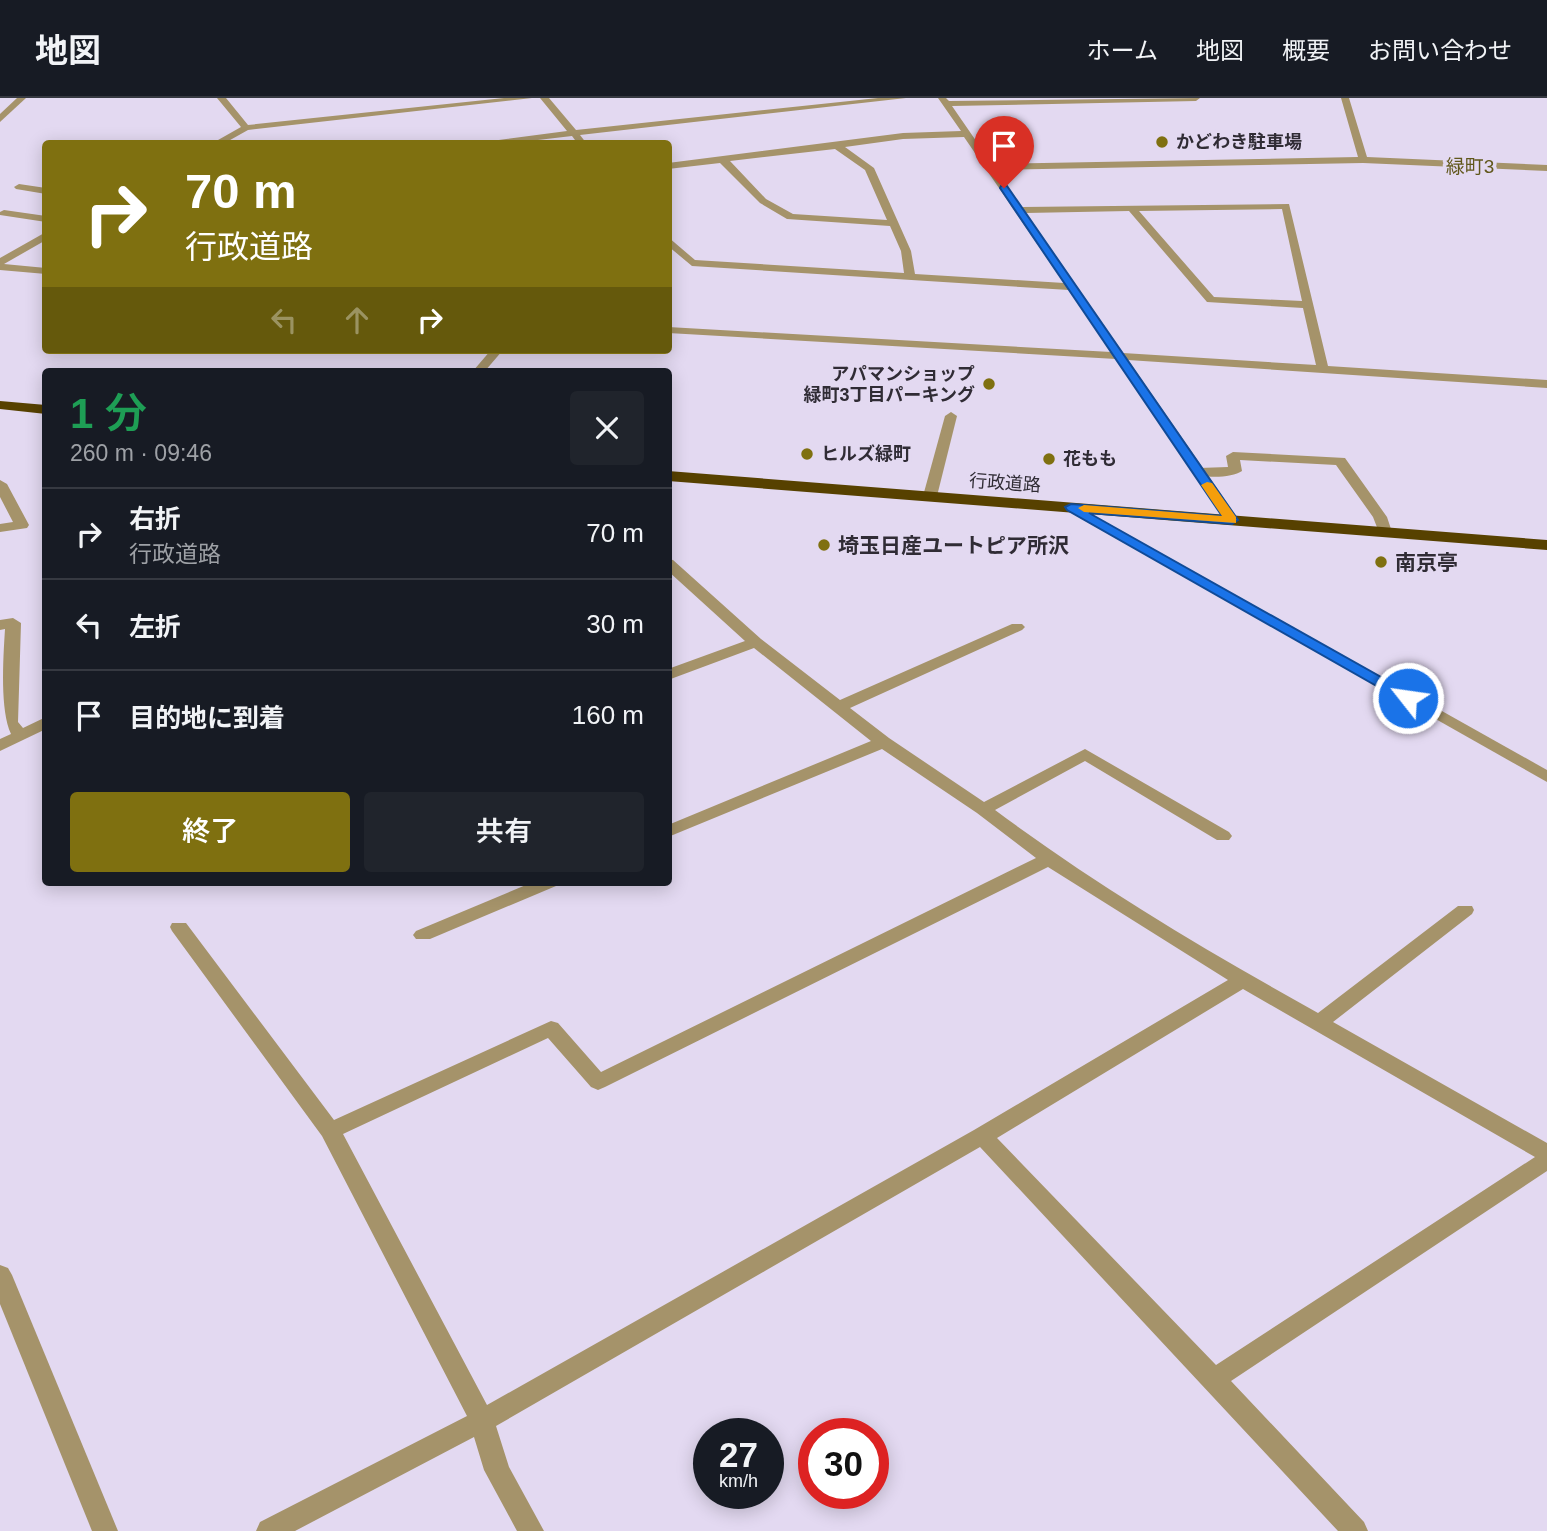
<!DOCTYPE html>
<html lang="ja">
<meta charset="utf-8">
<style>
:root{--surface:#171b24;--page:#20242c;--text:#f1f3f6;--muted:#9ea1a6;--line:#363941;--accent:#7f7010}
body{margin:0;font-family:Helvetica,"Noto Sans JP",sans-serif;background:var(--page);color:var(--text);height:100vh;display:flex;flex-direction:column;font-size:26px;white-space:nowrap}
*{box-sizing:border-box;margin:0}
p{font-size:23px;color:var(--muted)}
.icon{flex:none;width:38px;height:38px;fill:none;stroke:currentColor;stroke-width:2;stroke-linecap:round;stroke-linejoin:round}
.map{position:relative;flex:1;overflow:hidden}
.side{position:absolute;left:42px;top:270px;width:630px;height:518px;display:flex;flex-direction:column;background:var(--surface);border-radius:7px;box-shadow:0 4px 18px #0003}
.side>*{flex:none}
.banner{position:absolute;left:42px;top:42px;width:630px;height:214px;border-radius:7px;box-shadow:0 4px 18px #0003;background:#7f7010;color:#fff;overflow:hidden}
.speed{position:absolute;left:693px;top:1320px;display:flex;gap:14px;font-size:35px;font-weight:700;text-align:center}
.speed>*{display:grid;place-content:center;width:91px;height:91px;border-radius:50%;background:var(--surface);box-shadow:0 4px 18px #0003;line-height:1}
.speed small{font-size:18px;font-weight:400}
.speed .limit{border:10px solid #d22;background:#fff;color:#111}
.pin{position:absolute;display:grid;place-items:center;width:60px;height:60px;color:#fff;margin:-72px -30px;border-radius:50% 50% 50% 0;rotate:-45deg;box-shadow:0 0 7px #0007}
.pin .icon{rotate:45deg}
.me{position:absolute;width:77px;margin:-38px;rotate:300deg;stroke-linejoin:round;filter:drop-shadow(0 0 5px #0008)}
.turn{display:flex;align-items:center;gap:24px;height:147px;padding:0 28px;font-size:32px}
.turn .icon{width:91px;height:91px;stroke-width:2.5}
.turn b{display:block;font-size:49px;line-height:60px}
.lanes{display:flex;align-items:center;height:66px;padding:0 28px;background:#0003;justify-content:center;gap:35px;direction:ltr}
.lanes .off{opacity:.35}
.round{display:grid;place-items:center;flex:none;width:74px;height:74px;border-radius:7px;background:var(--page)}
.head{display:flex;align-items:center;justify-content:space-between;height:119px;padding:0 28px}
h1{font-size:42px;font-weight:600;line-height:52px;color:#1e9e55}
.action{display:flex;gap:14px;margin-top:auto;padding:14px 28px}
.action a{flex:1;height:80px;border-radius:7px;background:var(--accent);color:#fff;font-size:28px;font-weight:600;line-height:80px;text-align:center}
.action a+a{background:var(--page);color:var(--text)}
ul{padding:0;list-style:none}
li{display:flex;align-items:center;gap:21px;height:91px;padding:0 28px;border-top:2px solid var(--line)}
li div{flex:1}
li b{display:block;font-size:26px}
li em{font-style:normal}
header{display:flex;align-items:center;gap:42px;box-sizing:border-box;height:98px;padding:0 35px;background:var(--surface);border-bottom:2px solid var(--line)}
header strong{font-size:33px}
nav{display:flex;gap:38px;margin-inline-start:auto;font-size:24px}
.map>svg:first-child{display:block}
</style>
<header>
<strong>地図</strong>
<nav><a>ホーム</a><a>地図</a><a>概要</a><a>お問い合わせ</a></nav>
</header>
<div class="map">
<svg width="1547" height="1433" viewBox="0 0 1547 1433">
<rect width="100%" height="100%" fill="#e3d9f1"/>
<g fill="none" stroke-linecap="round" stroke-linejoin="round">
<!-- lane -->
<g fill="#a5936a" fill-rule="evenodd">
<polygon points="951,314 957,318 937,398 935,401 925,401 923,398 945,318"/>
<path d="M1233 354 1345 360 1387 419 1392 434 1385 438 1380 437 1373 419 1336 367 1240 362 1242 373C1232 380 1202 381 1192 374L1199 370 1228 369 1226 358Z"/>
</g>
<!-- street -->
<g fill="#a5936a" fill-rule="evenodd">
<polygon points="17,0 26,0 0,24 0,16"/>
<polygon points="217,0 226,0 248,27 504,0 532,0 248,32 223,46 211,46 241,29"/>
<polygon points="540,0 549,0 576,32 878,0 906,0 580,37 587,46 578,46 572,38 503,46 469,46 567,33"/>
<path d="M938 0H946L949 3 1200 0 1196 3 952 8 992 66 1358 59 1341 0H1349L1367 59 1547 67V73L1363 65 996 72 1022 109 1289 106 1328 268 1547 282V290L1128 262 1239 422 1232 426 1227 425 1116 261 668 235V229L1111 254 1069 192 692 168 668 148V139L695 162 904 175 901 153 890 128 787 121 760 105 720 65 668 71V65L903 35 961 33ZM964 39 1064 185 915 176 911 153 874 70 845 49 903 41ZM835 51 865 72 887 122 793 116 766 101 730 63ZM1282 111 1302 203 1214 199 1139 113ZM1129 113 1207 204 1303 210 1316 267 1123 255 1026 115Z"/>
<polygon points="19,86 46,90 46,96 16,91 14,89"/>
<polygon points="4,112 46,118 46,124 0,117 0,114"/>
<polygon points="46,134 46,142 4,166 46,170 46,176 0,172 0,160"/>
<polygon points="491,252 503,252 485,273 473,273"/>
<polygon points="0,382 7,386 29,427 27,430 0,434 0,426 13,424 0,399"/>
<polygon points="1071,405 1547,672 1547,684 1066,412 1064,409"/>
<path d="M668 461 673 462 761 541 840 602 1012 526H1022L1025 529 1022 532 850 610 889 640 984 704 1085 651 1229 734 1232 738 1229 742H1217L1085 663 995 712C1097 788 1207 853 1318 915L1458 808H1472L1474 812 1472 816 1333 924 1547 1045V1073L1231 1283 1364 1424 1368 1433H1338L980 1049 496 1328 509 1369 544 1433H517L484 1372 474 1339 295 1433H256L260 1424 467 1318 322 1038 172 833 170 829 172 825H186L334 1022 551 923 558 925 601 974 1036 760 977 715 882 651 668 739V727L871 643 754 550 668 582V571L745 543 668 473ZM1048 769 1228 882 974 1032 487 1307 343 1036 548 940 591 989 598 992 605 989ZM1243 891 1535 1059 1216 1267 997 1040Z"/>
<path d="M13 520 21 525 18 624 23 630 46 619V631L0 653V641L11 636C0 612 3 563 5 531L0 532V522Z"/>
<polygon points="533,784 559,784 556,788 430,841 416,841 413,837 416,833"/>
<polygon points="0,1167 8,1170 12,1177 118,1433 92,1433 0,1206"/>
</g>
<!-- highway -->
<g fill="#574100" fill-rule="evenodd">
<polygon points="0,303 46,307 46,316 0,311"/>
<polygon points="668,373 1547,442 1547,452 668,383"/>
</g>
</g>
<!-- route -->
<polygon fill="#1a73e8" stroke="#114b97" stroke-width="2" points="1001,88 1007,88 1238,422 1232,426 1089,415 1413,597 1415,600 1413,603 1403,603 1067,412 1065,409 1071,406 1222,418 1000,90"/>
<!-- slow -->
<polygon fill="#f59e0b" points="1207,384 1212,385 1236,419 1236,425 1084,414 1078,410 1084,407 1222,418 1201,387"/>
<!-- markers -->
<g fill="#7f7010" stroke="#e3d9f1" stroke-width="2.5">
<circle cx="1162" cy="44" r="7"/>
<circle cx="989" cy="286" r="7"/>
<circle cx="807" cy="356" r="7"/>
<circle cx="1049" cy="361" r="7"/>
<circle cx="824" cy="447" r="7"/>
<circle cx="1381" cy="464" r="7"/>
</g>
<g text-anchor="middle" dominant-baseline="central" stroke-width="7" stroke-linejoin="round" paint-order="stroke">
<!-- far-poi labels -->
<g font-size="18" font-weight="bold" fill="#302c35" stroke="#e3d9f1" text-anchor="start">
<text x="1176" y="44">かどわき駐車場</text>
<text x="975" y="276" text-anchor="end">アパマンショップ<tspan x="975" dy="21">緑町3丁目パーキング</tspan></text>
<text x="821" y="356">ヒルズ緑町</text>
<text x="1063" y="361">花もも</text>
</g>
<!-- far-street labels -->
<g font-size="18" fill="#302c35" stroke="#e3d9f1">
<text transform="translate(1005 385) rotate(4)">行政道路</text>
</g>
<!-- far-neighbourhood labels -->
<g font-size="19" fill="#61571b" stroke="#e3d9f1">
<text x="1470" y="68">緑町3</text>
</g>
<!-- poi labels -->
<g font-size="21" font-weight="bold" fill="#302c35" stroke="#e3d9f1" text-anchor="start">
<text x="838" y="447">埼玉日産ユートピア所沢</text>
<text x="1395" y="464">南京亭</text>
</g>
</g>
</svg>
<div class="speed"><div>27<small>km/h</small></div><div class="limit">30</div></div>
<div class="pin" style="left:1004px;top:90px;background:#d93025"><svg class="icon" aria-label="arrive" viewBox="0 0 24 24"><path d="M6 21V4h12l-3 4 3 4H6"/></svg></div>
<svg class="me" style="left:1408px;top:600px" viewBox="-20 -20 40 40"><circle r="17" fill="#1a73e8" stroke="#fff" stroke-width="3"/><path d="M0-11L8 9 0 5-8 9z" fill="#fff"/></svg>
<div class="banner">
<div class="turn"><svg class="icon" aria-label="right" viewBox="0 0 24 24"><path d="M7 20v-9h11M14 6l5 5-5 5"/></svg><div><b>70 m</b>行政道路</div></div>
<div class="lanes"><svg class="icon off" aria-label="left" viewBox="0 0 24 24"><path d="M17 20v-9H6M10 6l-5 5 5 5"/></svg><svg class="icon off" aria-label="ahead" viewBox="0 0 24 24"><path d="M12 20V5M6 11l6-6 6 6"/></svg><svg class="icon" aria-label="right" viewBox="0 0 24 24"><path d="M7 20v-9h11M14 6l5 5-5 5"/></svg></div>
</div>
<section class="side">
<div class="head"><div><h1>1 分</h1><p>260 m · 09:46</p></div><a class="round"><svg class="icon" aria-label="close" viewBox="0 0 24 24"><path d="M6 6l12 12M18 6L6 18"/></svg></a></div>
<ul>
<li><svg class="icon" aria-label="right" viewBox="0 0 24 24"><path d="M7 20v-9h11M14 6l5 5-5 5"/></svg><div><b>右折</b><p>行政道路</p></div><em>70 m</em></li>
<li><svg class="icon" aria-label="left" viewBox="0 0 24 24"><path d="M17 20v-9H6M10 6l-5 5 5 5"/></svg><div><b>左折</b></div><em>30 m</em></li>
<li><svg class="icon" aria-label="arrive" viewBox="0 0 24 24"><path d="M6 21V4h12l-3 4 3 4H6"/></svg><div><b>目的地に到着</b></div><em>160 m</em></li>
</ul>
<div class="action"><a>終了</a><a>共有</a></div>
</section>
</div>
